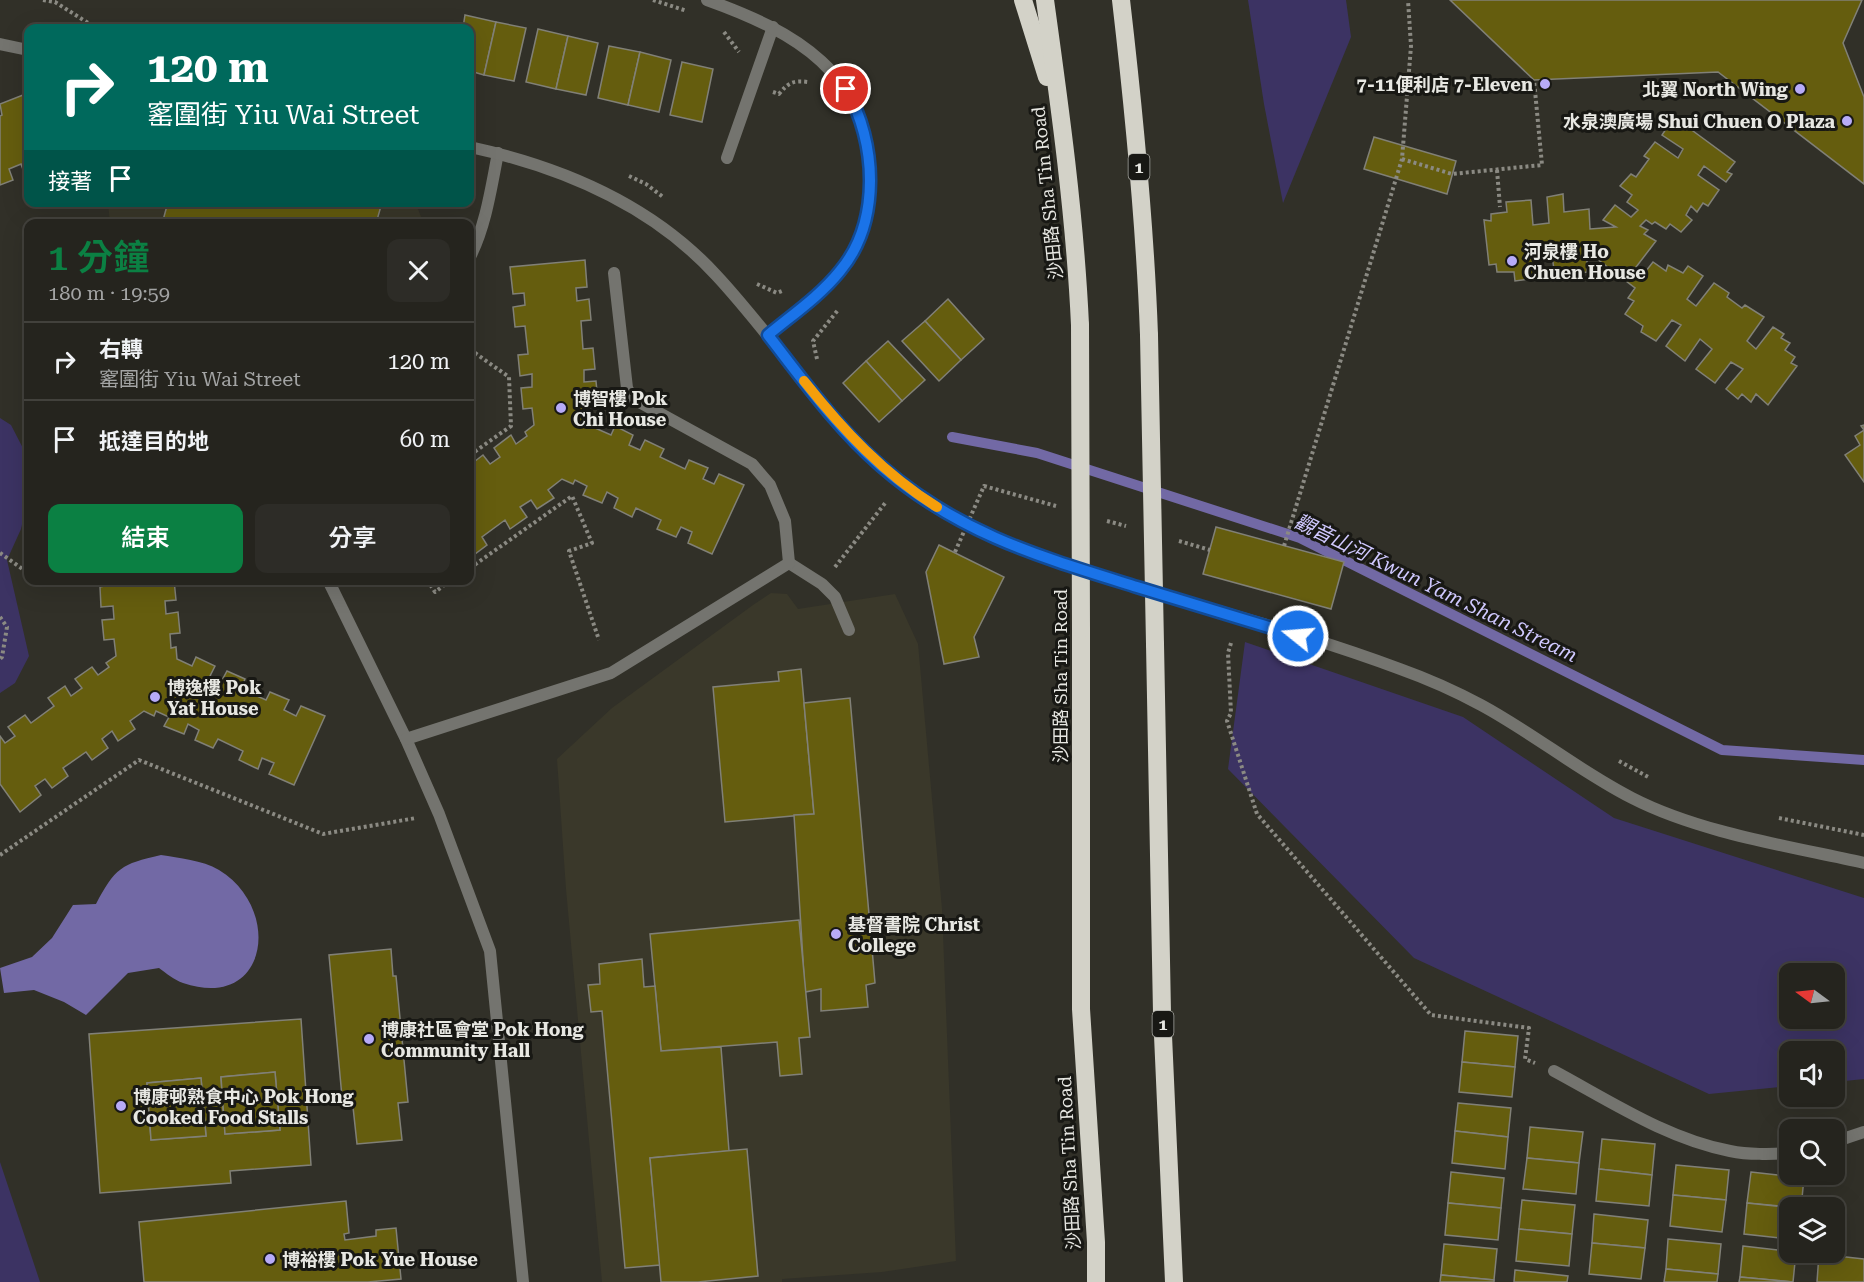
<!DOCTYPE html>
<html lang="zh-TW">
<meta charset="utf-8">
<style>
:root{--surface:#25241e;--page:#2d2c27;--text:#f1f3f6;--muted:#a3a4a4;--line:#42413c;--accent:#0b8043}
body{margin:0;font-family:"Roboto Serif","Noto Sans TC",serif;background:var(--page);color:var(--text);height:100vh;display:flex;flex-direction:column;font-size:22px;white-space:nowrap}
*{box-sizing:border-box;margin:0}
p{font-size:20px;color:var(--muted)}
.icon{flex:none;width:33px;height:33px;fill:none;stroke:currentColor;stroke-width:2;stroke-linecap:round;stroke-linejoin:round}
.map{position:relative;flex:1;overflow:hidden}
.details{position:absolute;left:24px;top:219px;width:450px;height:366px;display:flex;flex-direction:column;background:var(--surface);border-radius:12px;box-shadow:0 6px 24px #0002,0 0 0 2px var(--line)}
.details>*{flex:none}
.hud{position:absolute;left:24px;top:24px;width:450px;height:183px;border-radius:12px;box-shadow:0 6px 24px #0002,0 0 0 2px var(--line);background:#00695c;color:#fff;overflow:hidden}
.needle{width:39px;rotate:285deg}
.buttons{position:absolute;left:1779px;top:963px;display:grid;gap:12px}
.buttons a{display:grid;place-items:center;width:66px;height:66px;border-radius:12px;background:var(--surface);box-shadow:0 6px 24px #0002,0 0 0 2px var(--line);font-size:30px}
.pin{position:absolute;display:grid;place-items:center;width:51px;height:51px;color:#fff;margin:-26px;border:3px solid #fff;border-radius:50%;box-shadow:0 2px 6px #0007}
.me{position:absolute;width:66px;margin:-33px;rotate:287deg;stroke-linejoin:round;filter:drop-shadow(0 0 4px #0008)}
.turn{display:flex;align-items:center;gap:21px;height:126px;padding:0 24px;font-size:27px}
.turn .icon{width:78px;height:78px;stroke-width:2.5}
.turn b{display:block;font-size:42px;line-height:51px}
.then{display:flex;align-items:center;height:57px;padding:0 24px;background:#0003;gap:12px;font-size:22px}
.round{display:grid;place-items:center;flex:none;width:63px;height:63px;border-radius:12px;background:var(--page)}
.overview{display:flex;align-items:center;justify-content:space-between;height:102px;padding:0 24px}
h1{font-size:36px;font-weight:600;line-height:45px;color:var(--accent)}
.action{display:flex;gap:12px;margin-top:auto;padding:12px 24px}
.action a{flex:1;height:69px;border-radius:12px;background:var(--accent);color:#fff;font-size:24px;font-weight:600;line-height:69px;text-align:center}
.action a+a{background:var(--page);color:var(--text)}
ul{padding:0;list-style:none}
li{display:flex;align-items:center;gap:18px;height:78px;padding:0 24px;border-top:2px solid var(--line)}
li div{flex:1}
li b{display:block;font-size:22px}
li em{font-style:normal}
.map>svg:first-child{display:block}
</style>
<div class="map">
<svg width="1864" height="1282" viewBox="0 0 1864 1282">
<rect width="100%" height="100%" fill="#313028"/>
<!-- built -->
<g fill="#3a382a">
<polygon points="108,203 411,203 417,207 422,219 421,224 110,223"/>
<polygon points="771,593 787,594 798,609 895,594 918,644 942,909 956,1261 882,1272 782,1279 782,1282 602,1282 566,889 557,759 612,708 753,605"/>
</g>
<!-- green -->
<g fill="#3c3363" fill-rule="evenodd">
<polygon points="1248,0 1346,0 1351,37 1283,203 1264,104"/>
<polygon points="0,418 11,425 28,458 28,497 21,529 7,560 29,656 15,683 0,693"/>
<path d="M1245 642 1463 717 1614 818 1864 898V1079L1835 1082 1834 1052H1790L1789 1086 1709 1094 1414 958 1228 769ZM1790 974H1834V1018H1790Z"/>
<polygon points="0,1162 40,1282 0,1282"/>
</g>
<!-- water -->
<path fill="#7269a5" d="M161 855C179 858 202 860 219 870 283 909 268 1012 183 983 174 980 166 973 159 968L128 973 86 1015 64 1002 34 990 4 993 0 968 32 957 52 938 73 905 96 904C115 868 121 864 161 855Z"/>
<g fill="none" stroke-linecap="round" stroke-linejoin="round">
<!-- stream -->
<polyline stroke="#7269a5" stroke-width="10" points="952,437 1037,453 1300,538 1722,750 1864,760"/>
</g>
<!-- building -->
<g fill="#655d0e" stroke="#818077" stroke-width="1.5" fill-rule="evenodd">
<polygon points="1450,0 1862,0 1843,43 1864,97 1864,184 1718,72 1534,80"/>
<polygon points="465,15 496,22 484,75 470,71 470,28 463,28"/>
<polygon points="496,22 526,28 514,81 484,75"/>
<polygon points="538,29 568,36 556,89 526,82"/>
<polygon points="568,36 598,43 586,95 556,89"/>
<polygon points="609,46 640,52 628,105 598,98"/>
<polygon points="640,52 671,60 659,112 628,105"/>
<polygon points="682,62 713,69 702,122 670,115"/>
<polygon points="23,95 28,109 28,174 25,175 21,164 9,169 13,180 0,185 0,116 2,115 0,104"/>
<polygon points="1674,117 1735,162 1727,172 1732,174 1726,182 1704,166 1698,175 1719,190 1708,206 1703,203 1697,212 1691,206 1686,215 1692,220 1681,232 1670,224 1666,229 1655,222 1652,224 1646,220 1640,226 1648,230 1644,234 1656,241 1633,271 1642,276 1653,262 1666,271 1668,265 1683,273 1688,266 1703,276 1687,299 1696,306 1714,283 1729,293 1727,297 1742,308 1745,305 1764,317 1747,341 1756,349 1773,327 1784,334 1781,338 1790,343 1785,350 1795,357 1791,363 1797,366 1768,405 1756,394 1751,402 1742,394 1738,399 1726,389 1743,369 1731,362 1715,383 1696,369 1712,349 1700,339 1685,361 1666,346 1681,325 1672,320 1656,341 1641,332 1643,326 1625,314 1634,301 1628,298 1635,288 1597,259 1587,259 1587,272 1555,276 1551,249 1534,251 1537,278 1515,281 1514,272 1497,272 1496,264 1489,265 1484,220 1491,221 1491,214 1507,212 1506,202 1531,200 1533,225 1549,223 1547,197 1563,194 1564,212 1589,209 1590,229 1616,227 1603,220 1615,205 1631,217 1638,210 1627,202 1632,195 1620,186 1631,174 1636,177 1649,159 1644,156 1655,142 1678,158 1683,149 1662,135"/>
<polygon points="1374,137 1456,161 1447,194 1364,169"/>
<polygon points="168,202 368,202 381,206 377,220 390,224 162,224"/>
<polygon points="585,260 587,287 576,288 577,301 589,299 591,320 581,321 583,349 593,348 595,369 584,370 584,382 596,381 598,402 588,403 589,416 594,416 595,428 611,435 615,426 633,435 629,445 640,450 645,440 664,449 660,457 685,469 689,460 708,468 703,479 714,484 719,474 744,485 712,554 688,543 692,532 681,527 676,537 657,529 661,520 636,508 632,517 614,508 618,498 607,492 602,503 583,495 587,486 575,480 573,484 562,479 548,490 554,498 537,509 531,500 520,507 527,517 510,529 505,520 482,537 487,545 471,557 470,556 470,477 472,475 470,471 470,465 483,455 490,464 500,457 494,448 511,435 516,444 527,436 525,432 534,425 532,408 523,409 521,388 532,387 532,374 520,376 518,355 528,354 525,326 515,327 513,307 525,305 524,293 513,294 510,267"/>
<polygon points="948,299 984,339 961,360 925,321"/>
<polygon points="925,321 961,360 939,381 902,341"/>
<polygon points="888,341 925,380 902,401 866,361"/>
<polygon points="866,361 902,401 879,422 843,383"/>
<polygon points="1864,425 1864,482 1845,455 1860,445 1855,436 1864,430 1861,426"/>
<polygon points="1216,527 1344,562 1331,609 1203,574"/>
<polygon points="939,545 1004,577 974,637 979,657 944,664 926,572"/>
<polygon points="109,580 174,580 176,600 165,601 166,614 178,612 180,633 170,634 171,648 176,647 177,659 192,666 196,657 215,666 210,676 221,682 227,671 245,679 241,689 266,700 270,692 289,700 284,710 296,716 301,706 325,716 294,785 269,774 274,763 262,758 258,769 239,760 243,751 218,739 213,748 195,740 199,730 188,724 184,734 164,726 169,717 156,711 154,716 144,711 130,721 135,729 118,741 112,731 102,739 108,748 92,760 86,752 63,768 68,776 52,788 45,779 35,786 41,795 20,812 0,784 0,736 5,743 15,736 8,727 25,715 31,723 54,706 48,698 65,686 71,696 82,688 75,679 92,667 98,675 109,667 106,663 116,656 114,639 104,640 102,620 114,619 113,606 101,607 100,587 109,585"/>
<polygon points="801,669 814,814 725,822 713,687 779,681 778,672"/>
<polygon points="850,698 875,983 866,985 868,1007 821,1011 821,989 805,992 794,815 814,814 804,703"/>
<polygon points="799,920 810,1037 799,1038 802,1074 780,1076 777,1042 661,1051 650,934"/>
<polygon points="391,949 393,976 396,976 408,1102 398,1103 402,1140 357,1144 353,1107 343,1108 329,955"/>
<polygon points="642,959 644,987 655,986 661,1051 721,1047 729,1151 650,1158 660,1265 625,1268 602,1011 591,1012 588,985 600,984 599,964"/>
<path d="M301 1019 311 1165 230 1171 231 1183 100 1193 89 1034ZM275 1072 280 1130 225 1134 221 1077ZM201 1078 206 1136 151 1140 147 1083Z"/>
<polygon points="1465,1031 1518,1036 1515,1067 1462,1062"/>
<polygon points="1462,1062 1515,1067 1512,1097 1459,1092"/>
<polygon points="275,1072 280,1130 225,1134 221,1077"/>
<polygon points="201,1078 206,1136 151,1140 147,1083"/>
<polygon points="1458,1103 1511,1108 1508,1137 1455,1131"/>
<polygon points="1530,1127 1583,1132 1579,1163 1527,1158"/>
<polygon points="1455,1131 1508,1137 1505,1169 1452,1163"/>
<polygon points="1602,1139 1655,1144 1652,1175 1599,1169"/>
<polygon points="747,1149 758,1276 698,1282 661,1282 650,1158"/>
<polygon points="1527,1158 1579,1163 1576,1194 1523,1189"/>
<polygon points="1676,1165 1729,1170 1726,1200 1673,1195"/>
<polygon points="1599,1169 1652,1175 1649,1206 1596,1201"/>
<polygon points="1451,1172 1504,1178 1501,1208 1448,1203"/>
<polygon points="1751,1172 1804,1178 1801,1208 1747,1203"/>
<polygon points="1673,1195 1726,1200 1722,1232 1670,1226"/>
<polygon points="1522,1200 1575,1205 1572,1234 1519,1229"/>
<polygon points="346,1201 349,1233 344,1234 345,1240 376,1236 376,1230 396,1228 401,1279 368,1282 144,1282 139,1222"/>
<polygon points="1448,1203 1501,1208 1498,1240 1445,1235"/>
<polygon points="1747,1203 1794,1208 1790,1208 1790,1239 1744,1234"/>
<polygon points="1594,1214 1648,1220 1645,1248 1592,1243"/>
<polygon points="1519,1229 1572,1234 1569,1266 1516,1261"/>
<polygon points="1668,1239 1721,1244 1718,1274 1666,1269"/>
<polygon points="1592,1243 1645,1248 1641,1279 1589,1274"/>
<polygon points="1444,1244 1497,1249 1494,1280 1441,1275"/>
<polygon points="1743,1246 1796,1252 1793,1282 1740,1277"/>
<polygon points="1819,1254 1864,1259 1864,1282 1817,1282"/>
<polygon points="1666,1269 1718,1274 1717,1282 1664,1282"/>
<polygon points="1515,1270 1568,1276 1567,1282 1514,1282"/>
<polygon points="1441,1275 1494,1280 1494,1282 1440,1282"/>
<polygon points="1740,1277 1793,1282 1739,1282"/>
</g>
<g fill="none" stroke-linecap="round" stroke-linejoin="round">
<!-- path -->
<g stroke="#8b8a83" stroke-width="4" stroke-dasharray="3 3" stroke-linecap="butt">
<polyline points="43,0 55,2 96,28"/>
<polyline points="653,0 687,11"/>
<polyline points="724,32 739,52"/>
<path d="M773 92 779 94C788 83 793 80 808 82"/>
<polyline points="1402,159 1452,174 1542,165 1534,80"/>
<polyline points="1497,170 1500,207"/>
<polyline points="629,176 646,184 663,197"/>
<polyline points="757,284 777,293 782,291"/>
<polyline points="470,350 475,353 470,362"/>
<polyline points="817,359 813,341 838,310"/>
<polyline points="470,455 511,426 509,377 475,353"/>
<polyline points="1284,546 1402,159 1411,46 1408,0"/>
<polyline points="0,553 28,573"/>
<polyline points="835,567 886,502"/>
<polyline points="470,568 572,496 592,543 569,551 599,640"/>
<polyline points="427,580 435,592 451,580"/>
<polyline points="0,617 7,627 2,657 0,659"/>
<polyline points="1231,643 1228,653 1231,713 1227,721 1257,814 1431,1015 1529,1028 1525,1059 1535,1063"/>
<polyline points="1619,761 1650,778"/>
<polyline points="1779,818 1864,835"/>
<polyline points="0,855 139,760 323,834 416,818"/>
</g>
<!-- service -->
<g stroke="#74746f" stroke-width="12">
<polyline points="727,158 773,27"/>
<path d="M470 257C486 225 491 188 498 153"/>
<polyline points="789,563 822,584 835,597 849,630"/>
<polyline points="328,580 406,739 439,814 490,951 523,1282"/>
<polyline points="406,739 611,673 789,563 785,521 770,485 752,464 632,398 627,388 614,273"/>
</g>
<!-- minor -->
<g stroke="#74746f" stroke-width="12">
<path d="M707 0C794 31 870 73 870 178 870 205 864 233 850 257 830 289 796 312 768 335"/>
<path d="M1554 1071C1610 1101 1667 1139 1730 1151 1749 1155 1770 1154 1790 1153"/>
<polyline points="1834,1142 1864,1132"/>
</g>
<!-- tertiary -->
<g stroke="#74746f" stroke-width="12">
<polyline points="0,44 28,50"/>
<path d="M470 147C562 167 651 204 716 275 787 351 840 445 930 503 993 544 1060 563 1131 585 1220 612 1312 636 1400 669 1428 679 1455 691 1481 705 1533 733 1579 771 1632 798 1700 833 1789 846 1864 863"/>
</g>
<!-- motorway -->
<g stroke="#d3d2c8" stroke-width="18">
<polyline points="1023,0 1047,77"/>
<path d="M1045 0C1060 108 1075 216 1080 325"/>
<path d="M1121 0C1134 112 1145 223 1149 335"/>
<polyline points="1081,629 1081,1009 1096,1242 1096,1282"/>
<polyline points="1155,644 1162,1013 1174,1282"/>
</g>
<!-- path-bridge -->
<g stroke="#8b8a83" stroke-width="4" stroke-dasharray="3 3" stroke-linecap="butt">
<polyline points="1107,521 1126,526"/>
<polyline points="1179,541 1210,550"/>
<polyline points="955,552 984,486 1056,506"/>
</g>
<!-- motorway-bridge -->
<g stroke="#d3d2c8" stroke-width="18">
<polyline points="1080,325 1081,629"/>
<polyline points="1149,335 1155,644"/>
</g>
</g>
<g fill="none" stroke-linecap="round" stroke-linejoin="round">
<defs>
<path id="route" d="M846 89C877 142 881 222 840 271 820 296 792 315 768 335 803 380 837 428 881 466 959 534 1041 557 1137 587 1191 603 1244 620 1298 636"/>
</defs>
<!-- route casing -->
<use href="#route" stroke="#114b97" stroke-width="15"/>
<!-- route -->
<use href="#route" stroke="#1a73e8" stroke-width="10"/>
<!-- slow -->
<path stroke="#f59e0b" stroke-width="10" d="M804 381C843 430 884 474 937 507"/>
</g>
<!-- markers -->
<g fill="#b7abf8" stroke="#181814" stroke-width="2">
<circle cx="1545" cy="84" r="6"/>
<circle cx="1800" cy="89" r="6"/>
<circle cx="1847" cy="121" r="6"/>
<circle cx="1512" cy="261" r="6"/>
<circle cx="561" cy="408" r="6"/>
<circle cx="155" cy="697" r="6"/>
<circle cx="836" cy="934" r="6"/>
<circle cx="369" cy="1039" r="6"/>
<circle cx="121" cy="1106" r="6"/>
<circle cx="270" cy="1259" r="6"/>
</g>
<g text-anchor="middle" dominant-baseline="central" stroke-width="6" stroke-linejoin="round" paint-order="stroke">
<!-- shield labels -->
<g fill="#181814" stroke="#a9a9a4" stroke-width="1.5">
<rect x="1128.5" y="154" width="21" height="26" rx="4.5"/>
<rect x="1152.5" y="1011" width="21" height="26" rx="4.5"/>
</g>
<g font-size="16" font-weight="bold" fill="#e7e7e2">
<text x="1139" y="167">1</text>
<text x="1163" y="1024">1</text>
</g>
<!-- poi labels -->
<g font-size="18" font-weight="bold" fill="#e7e7e2" stroke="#181814" text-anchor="start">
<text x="1533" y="84" text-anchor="end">7-11便利店 7-Eleven</text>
<text x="1788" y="89" text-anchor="end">北翼 North Wing</text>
<text x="1835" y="121" text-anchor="end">水泉澳廣場 Shui Chuen O Plaza</text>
<text x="1524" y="251">河泉樓 Ho<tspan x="1524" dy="21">Chuen House</tspan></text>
<text x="573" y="398">博智樓 Pok<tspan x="573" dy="21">Chi House</tspan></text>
<text x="167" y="687">博逸樓 Pok<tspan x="167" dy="21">Yat House</tspan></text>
<text x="848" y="924">基督書院 Christ<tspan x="848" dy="21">College</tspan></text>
<text x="381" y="1029">博康社區會堂 Pok Hong<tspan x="381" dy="21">Community Hall</tspan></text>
<text x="133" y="1096">博康邨熟食中心 Pok Hong<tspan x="133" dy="21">Cooked Food Stalls</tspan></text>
<text x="282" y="1259">博裕樓 Pok Yue House</text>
</g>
<!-- street labels -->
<g font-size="18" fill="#e7e7e2" stroke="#181814">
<text transform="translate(1047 193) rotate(-96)">沙田路 Sha Tin Road</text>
<text transform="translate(1060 676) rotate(-90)">沙田路 Sha Tin Road</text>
<text transform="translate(1069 1163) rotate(-93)">沙田路 Sha Tin Road</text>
</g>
<!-- water labels -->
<g font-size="20" font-style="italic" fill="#d0c9ff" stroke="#181814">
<text transform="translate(1436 588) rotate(26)">觀音山河 Kwun Yam Shan Stream</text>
</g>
</g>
</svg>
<div class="buttons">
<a><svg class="needle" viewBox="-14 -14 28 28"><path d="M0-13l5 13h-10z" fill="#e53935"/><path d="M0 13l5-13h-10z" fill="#a3a4a4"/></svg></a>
<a><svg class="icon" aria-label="sound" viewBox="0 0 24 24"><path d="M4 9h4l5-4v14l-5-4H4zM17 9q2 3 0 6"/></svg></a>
<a><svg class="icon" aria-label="search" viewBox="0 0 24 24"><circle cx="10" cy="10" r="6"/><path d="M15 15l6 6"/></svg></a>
<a><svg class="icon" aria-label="layers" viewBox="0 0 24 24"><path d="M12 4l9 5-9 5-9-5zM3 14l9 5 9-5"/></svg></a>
</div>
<div class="pin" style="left:846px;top:89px;background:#d93025"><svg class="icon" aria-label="arrive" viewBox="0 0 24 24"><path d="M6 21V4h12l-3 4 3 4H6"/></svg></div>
<svg class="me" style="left:1298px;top:636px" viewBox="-20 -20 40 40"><circle r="17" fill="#1a73e8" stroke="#fff" stroke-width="3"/><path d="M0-11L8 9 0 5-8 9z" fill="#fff"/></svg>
<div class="hud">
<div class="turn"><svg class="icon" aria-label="right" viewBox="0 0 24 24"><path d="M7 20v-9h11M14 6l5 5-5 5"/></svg><div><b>120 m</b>窰圍街 Yiu Wai Street</div></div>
<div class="then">接著<svg class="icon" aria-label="arrive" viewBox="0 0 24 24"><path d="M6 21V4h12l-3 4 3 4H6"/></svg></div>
</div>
<section class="details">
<div class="overview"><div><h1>1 分鐘</h1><p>180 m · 19:59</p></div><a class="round"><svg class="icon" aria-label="close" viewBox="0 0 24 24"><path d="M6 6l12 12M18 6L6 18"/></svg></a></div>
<ul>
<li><svg class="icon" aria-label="right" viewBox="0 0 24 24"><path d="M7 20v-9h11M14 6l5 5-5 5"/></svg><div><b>右轉</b><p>窰圍街 Yiu Wai Street</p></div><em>120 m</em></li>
<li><svg class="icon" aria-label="arrive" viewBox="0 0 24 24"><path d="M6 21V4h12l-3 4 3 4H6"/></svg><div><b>抵達目的地</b></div><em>60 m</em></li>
</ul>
<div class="action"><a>結束</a><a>分享</a></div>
</section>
</div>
